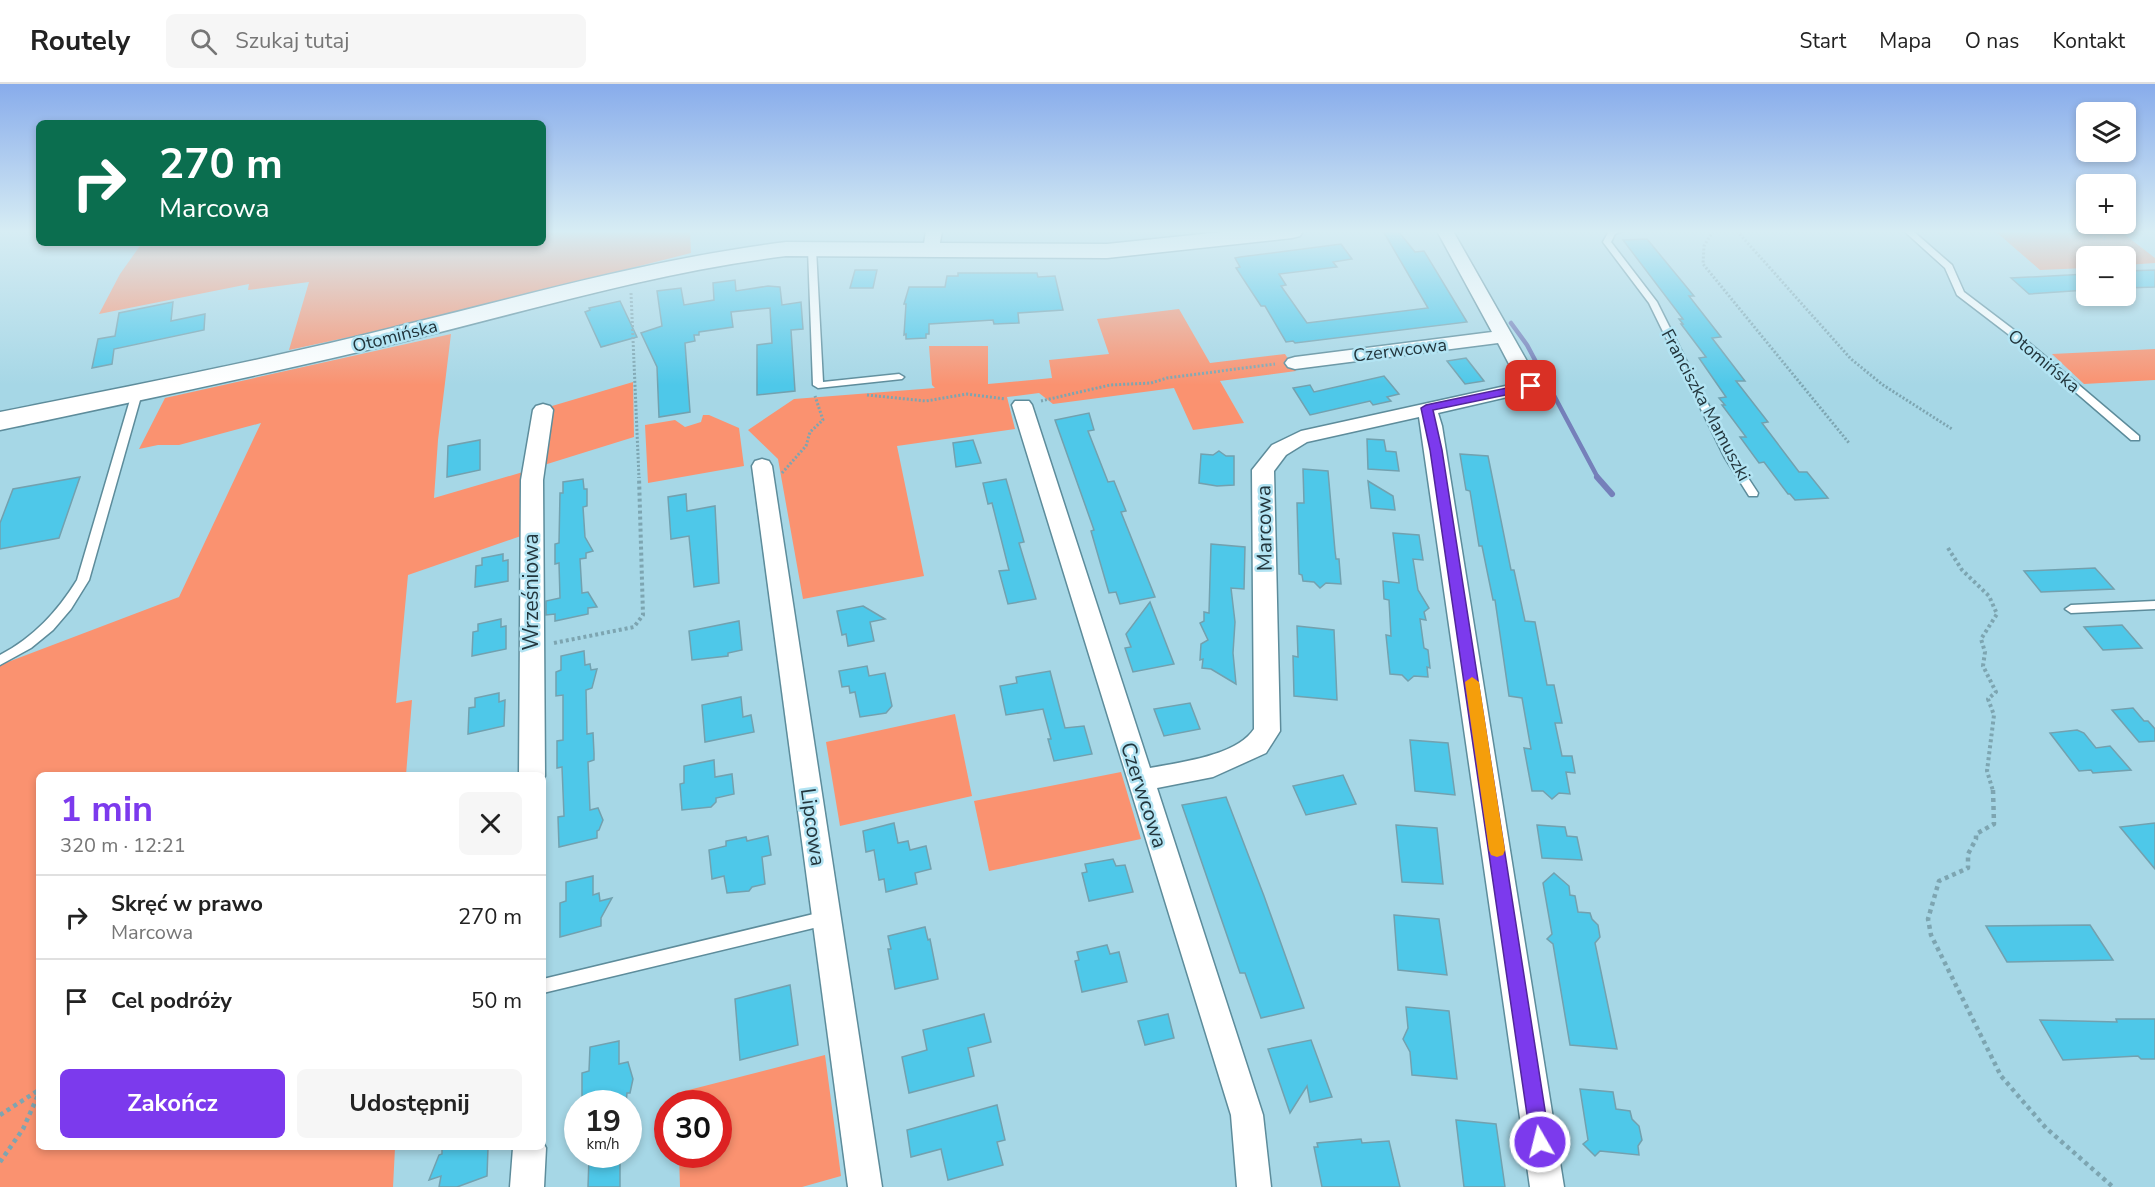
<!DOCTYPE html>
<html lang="pl">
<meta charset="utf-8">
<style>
:root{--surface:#fff;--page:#f6f6f6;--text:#222;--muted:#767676;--line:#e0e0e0;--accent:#7c3aed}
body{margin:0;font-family:"Nunito Sans",sans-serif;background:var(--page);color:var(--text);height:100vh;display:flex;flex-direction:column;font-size:22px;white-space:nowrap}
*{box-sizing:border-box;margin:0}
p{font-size:20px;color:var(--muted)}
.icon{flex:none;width:33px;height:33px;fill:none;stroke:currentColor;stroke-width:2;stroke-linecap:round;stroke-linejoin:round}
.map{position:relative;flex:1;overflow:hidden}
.side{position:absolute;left:36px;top:688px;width:510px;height:378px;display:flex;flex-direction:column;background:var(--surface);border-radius:9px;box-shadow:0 3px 9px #0003}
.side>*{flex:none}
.top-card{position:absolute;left:36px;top:36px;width:510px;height:126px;border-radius:9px;box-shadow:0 3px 9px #0003;background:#0b6e4f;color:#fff;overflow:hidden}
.controls{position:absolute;left:2076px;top:18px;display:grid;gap:12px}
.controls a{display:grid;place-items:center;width:60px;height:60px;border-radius:9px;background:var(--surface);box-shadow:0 3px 9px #0003;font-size:30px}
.speed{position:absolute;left:564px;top:1006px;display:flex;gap:12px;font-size:30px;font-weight:700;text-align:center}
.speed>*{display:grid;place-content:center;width:78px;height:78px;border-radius:50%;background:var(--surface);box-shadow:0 3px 9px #0003;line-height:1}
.speed small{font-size:15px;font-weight:400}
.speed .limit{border:9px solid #d22;background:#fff;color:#111}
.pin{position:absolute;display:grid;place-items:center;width:51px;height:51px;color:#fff;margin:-26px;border-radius:12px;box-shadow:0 3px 9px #0006}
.me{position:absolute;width:66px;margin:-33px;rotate:352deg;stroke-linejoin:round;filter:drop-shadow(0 0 4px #0008)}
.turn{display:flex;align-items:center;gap:21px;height:126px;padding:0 24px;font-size:27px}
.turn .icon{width:78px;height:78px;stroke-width:2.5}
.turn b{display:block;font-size:42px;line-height:51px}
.round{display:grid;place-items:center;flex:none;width:63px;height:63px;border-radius:9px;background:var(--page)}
.head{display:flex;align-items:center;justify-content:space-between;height:102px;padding:0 24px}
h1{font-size:36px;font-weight:700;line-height:45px;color:var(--accent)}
.cta{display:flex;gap:12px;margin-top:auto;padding:12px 24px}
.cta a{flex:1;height:69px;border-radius:9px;background:var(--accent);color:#fff;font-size:24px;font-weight:700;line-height:69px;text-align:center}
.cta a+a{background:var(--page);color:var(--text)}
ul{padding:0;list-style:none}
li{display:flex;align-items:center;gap:18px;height:84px;padding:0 24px;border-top:2px solid var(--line)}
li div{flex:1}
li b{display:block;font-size:22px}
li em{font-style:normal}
header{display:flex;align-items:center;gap:36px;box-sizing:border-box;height:84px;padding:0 30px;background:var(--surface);border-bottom:2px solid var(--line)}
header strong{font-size:28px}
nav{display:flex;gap:33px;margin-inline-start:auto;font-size:21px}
.search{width:420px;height:54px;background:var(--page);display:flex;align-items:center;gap:15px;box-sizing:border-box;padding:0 21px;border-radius:9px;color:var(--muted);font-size:22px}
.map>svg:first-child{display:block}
</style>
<header>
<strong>Routely</strong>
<div class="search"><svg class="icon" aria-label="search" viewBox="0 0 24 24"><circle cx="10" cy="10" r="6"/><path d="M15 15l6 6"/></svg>Szukaj tutaj</div>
<nav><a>Start</a><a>Mapa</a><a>O nas</a><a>Kontakt</a></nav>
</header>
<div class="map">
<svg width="2155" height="1103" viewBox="0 0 2155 1103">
<rect width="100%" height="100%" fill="#a6d7e6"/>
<!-- green -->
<g fill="#fa9270">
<polygon points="543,147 690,147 691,169 410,240 289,266 309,198 248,206 249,200 99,230 120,190 142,159 543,159"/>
<polygon points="1995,147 2120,147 2155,174 2155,179 2126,181 2126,172 2086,172 2086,184 2040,186"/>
<polygon points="1179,225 1210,279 1285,270 1296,287 1220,297 1244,339 1193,346 1174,304 1053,320 1039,309 1007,313 1015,345 897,362 924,492 803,515 778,375 748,346 794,315 935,304 932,301 929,262 988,262 988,300 1052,294 1049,276 1109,270 1097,235"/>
<polygon points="451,250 438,356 434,414 523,388 521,452 408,491 396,619 412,616 406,691 39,692 39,1064 395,1064 393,1103 0,1103 0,581 179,513 261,339 179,361 158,361 139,365 165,314"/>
<polygon points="2155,265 2155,296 2084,300 2052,270"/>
<polygon points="633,298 634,353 544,381 552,322"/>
<polygon points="703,331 709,331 739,344 744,382 648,399 645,341 675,336 685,343 701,338"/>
<polygon points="955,630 972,712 840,742 826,658"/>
<polygon points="1121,688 1141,755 989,787 974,717"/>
<polygon points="825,971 841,1092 802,1103 680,1103 679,1071 718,1071 718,1020 677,1020 677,1009"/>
</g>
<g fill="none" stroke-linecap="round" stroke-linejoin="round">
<!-- stream-far1 -->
<polyline stroke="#7580ba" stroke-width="4.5" points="1511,239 1527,261 1598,394"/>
<!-- stream -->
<polyline stroke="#7580ba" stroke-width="6" points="1597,393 1612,410"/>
</g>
<!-- building -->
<g fill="#4ec8e9" stroke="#72a1af" stroke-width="1.5">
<polygon points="1383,147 1398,147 1415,168 1424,167 1467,238 1295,259 1293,257 1286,258 1265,222 1261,222 1236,184 1240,183 1235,174 1240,173 1341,160 1352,175 1333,178 1337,183 1279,190 1286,201 1281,202 1307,239 1428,224"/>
<polygon points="1647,155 1694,212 1689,212 1721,253 1712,254 1745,297 1736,297 1768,338 1762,339 1799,388 1807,388 1828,414 1795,416 1790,410 1788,410 1764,378 1759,379 1740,353 1746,353 1722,321 1725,321 1719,314 1726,313 1699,274 1706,273 1681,240 1683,240 1679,235 1683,235 1623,156"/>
<polygon points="855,186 877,186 873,204 850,204"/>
<polygon points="2155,186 2155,203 2126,204 2126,187"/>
<polygon points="958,189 1037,189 1038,193 1055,192 1063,226 1018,229 1019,239 994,240 993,236 929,240 929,250 926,250 926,254 906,255 906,250 904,251 906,220 904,220 909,203 945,203 947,192 958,192"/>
<polygon points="2086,190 2086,206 2029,210 2011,194"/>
<polygon points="735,196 736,207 768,202 780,203 782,221 801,218 803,245 791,246 795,307 757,311 757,261 772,259 770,224 731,228 733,243 699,248 699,251 694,251 695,257 685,259 690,328 659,333 657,283 641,249 662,242 657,207 681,204 684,221 714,216 713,199"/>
<polygon points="620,217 637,253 601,263 585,228 590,226 589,224"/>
<polygon points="173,218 171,237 205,230 204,246 114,265 112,280 92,284 98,255 115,252 119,229"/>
<polygon points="1466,274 1484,297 1465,300 1447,277"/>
<polygon points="1384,292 1399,310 1387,313 1391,317 1373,321 1370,317 1310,331 1293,304 1310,301 1314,308"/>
<polygon points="1089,329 1094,346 1088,347 1108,398 1114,397 1126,427 1121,428 1155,513 1120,520 1116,508 1109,509 1091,447 1094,446 1055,336"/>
<polygon points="1367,355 1384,356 1386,367 1396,368 1399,387 1368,385"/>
<polygon points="480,356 480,386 447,393 448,362"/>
<polygon points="973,356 981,379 956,383 953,359"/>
<polygon points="1219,367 1226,372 1234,372 1234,401 1217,402 1199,399 1201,370 1213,371"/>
<polygon points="1460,370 1488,372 1511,486 1514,486 1525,537 1535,538 1547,601 1554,601 1562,639 1555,639 1562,672 1572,672 1575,689 1566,688 1570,710 1559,709 1552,715 1543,707 1532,707 1524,664 1531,665 1522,614 1509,612 1495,516 1493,516 1482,462 1479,462 1470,407 1466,406"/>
<polygon points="1303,385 1328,387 1335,467 1336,475 1339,475 1341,500 1326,499 1320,504 1314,498 1303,497 1302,491 1299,490 1297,419 1304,419"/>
<polygon points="80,393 59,454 0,465 0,439 13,405"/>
<polygon points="583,395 584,405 587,405 587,422 583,423 585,453 593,467 586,469 586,474 580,475 582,509 588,508 597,523 588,524 588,530 555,537 555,530 546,531 546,517 560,514 559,479 555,480 555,460 559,459 560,409 563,409 563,398"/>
<polygon points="1006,395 1024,458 1019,459 1036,515 1008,520 999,487 1009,486 992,419 988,420 983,399"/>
<polygon points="1368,397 1393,412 1395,426 1371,424"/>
<polygon points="686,410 687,427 715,422 719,499 694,503 689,452 671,455 668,413"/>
<polygon points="1393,449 1419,451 1423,476 1413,475 1418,506 1429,524 1424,528 1426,536 1420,535 1424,564 1428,566 1430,584 1427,583 1428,593 1414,592 1408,597 1402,591 1390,590 1386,551 1391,552 1389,516 1384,515 1383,497 1399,499"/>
<polygon points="1211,460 1245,463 1244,505 1231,504 1235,538 1233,569 1236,600 1211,585 1202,584 1203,575 1200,576 1201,560 1208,556 1200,539 1204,537 1204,528 1209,529"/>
<polygon points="503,470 503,477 508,476 508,497 475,503 476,482 482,481 482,474"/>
<polygon points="2095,484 2114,505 2041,508 2024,487"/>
<polygon points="1150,518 1174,580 1133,588 1125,564 1131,563 1126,550"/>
<polygon points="863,522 885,535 870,538 874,557 848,562 846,550 842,551 837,527"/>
<polygon points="501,535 501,543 506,542 506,565 472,572 473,548 478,547 478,540"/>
<polygon points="739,537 742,566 728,569 728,572 692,576 689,547"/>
<polygon points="2122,541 2142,564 2103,566 2084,543"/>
<polygon points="1297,542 1334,546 1337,616 1294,612 1293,572 1298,573"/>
<polygon points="584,567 585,581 590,580 591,586 597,585 592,604 586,606 587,650 593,649 594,669 594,676 588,678 590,726 598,724 603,736 599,746 597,747 597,754 559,763 558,733 564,732 562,683 557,684 557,657 563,656 563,611 556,612 556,588 561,586 561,572"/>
<polygon points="867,582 869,592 885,589 892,622 886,629 860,633 855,608 850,609 849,602 842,603 839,587"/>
<polygon points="1050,587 1065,644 1084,642 1092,670 1054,677 1048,655 1051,655 1043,625 1006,631 1000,602 1017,599 1016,593"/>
<polygon points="499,609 499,618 505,616 504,642 468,650 469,624 475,623 475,614"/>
<polygon points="741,613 743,633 751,631 754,648 705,658 702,621"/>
<polygon points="1190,619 1200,645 1164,652 1154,625"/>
<polygon points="2133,624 2144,637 2148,637 2155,645 2155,657 2139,658 2112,626"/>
<polygon points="2077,646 2084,649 2096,664 2110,662 2131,686 2093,689 2091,686 2079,687 2050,649"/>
<polygon points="1410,656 1448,659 1455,711 1415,707"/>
<polygon points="714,676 715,693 732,690 734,710 716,714 716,718 711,723 682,726 680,700 684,699 684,682"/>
<polygon points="1343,691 1356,720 1306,731 1293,702"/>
<polygon points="1226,713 1264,812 1304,924 1261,934 1245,889 1240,889 1182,721"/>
<polygon points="894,739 898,759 908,757 910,766 926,762 931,785 915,789 917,800 886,808 884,795 879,796 874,766 866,768 863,747"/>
<polygon points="2155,739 2155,785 2120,743"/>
<polygon points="1396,741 1437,744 1443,800 1402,798"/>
<polygon points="1537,741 1565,743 1567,752 1577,753 1582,776 1542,774"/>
<polygon points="768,752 771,771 762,773 765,800 752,803 749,807 727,809 724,792 712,795 709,766 726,762 726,757 746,753 747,757"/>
<polygon points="1113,775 1116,782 1125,781 1133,808 1089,817 1082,789 1087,788 1085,780"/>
<polygon points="1554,789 1569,802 1570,811 1575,812 1578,828 1590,829 1592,835 1598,841 1600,853 1595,859 1617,965 1570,961 1553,860 1547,855 1552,850 1543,799"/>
<polygon points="593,792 593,811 599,809 600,817 612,814 601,834 601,842 560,853 560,819 566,817 566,798"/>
<polygon points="1394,831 1439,835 1447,891 1398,886"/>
<polygon points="2090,841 2113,876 2007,878 1986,842"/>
<polygon points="925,843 928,856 930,855 938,895 895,905 888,865 891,865 888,852"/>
<polygon points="1107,861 1110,870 1119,868 1127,898 1082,908 1075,877 1079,876 1077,868"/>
<polygon points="790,901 798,961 740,976 735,915"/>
<polygon points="1406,923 1449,927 1457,995 1412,991 1410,968 1403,955 1408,944"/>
<polygon points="984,930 991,958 968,964 974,992 909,1009 902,973 927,966 923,946"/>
<polygon points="1168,930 1174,954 1145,961 1138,937"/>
<polygon points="2116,935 2155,935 2155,975 2141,975 2138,972 2063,976 2040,936 2117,938"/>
<polygon points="1311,956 1332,1013 1310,1018 1307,1002 1290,1029 1268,965"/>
<polygon points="619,957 619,980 628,978 633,995 630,1009 627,1009 626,1020 582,1020 582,989 589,987 590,963"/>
<polygon points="1580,1005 1613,1008 1616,1025 1630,1027 1632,1035 1639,1042 1642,1056 1638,1062 1639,1071 1600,1067 1595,1072 1583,1060 1588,1056"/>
<polygon points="997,1021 1005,1056 997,1058 1003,1081 948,1096 941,1065 911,1073 907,1046"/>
<polygon points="1456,1036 1496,1040 1505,1103 1464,1103"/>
<polygon points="1361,1055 1362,1059 1389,1057 1400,1103 1322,1103 1314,1063 1318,1063 1317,1059"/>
<polygon points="442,1064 488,1064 487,1092 457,1103 439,1103 441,1092 429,1096 439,1071 442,1070"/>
<polygon points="599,1071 620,1071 620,1103 588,1103 589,1074"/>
</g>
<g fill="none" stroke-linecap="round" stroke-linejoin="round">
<defs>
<g id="lane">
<polygon points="1609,147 1622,147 1615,150 1611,158 1657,218 1735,374 1758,409 1757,412 1749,412 1725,374 1649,219 1603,158"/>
<polygon points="1904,147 1913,147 1952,181 1964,208 2014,246 2139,352 2139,356 2131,356 2008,250 1957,211 1945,184"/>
<polygon points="812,162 816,165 823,298 899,290 904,293 902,295 818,304 813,301 808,165"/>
<path d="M137 306 142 309 89 496 71 525 53 546 31 564 0 581V571C34 553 57 528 77 496L132 309Z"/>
<polygon points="2155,517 2155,525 2071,529 2065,525 2071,521"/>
<polygon points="826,827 831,829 833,834 831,839 826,841 543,909 543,895"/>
</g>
<g id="street">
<polygon points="926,147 942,147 938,170 926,170 923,166"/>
<path d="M1437 147H1453L1541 302 1538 306 1438 329 1442 342 1564 1103H1530L1419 333 1307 358 1286 371 1274 387 1280 647 1266 669 1213 693 1157 704 1263 1031 1271 1103H1237L1231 1031 1012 321 1015 317H1029L1032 321 1150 684C1181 678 1236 672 1254 645L1252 386 1272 361 1301 347 1519 299 1498 259 1295 285 1288 283 1285 279 1288 275 1295 273 1492 248Z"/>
<polygon points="543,320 550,322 553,326 543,396 545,692 543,697 543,692 519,692 521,396 533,326 536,322"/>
<polygon points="762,375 769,377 772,382 882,1103 848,1103 752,382 755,377"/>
<polygon points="543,1058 546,1064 544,1103 510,1103 513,1064 543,1064"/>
</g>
<path id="secondary" d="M1231 147H1303L1300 152 1292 154 1107 174 786 172C657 188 534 225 409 256 273 289 137 317 0 346V328C135 301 271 275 404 241 531 210 656 174 786 158L1107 160Z"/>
</defs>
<!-- lane casing -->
<use href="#lane" stroke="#5d8c9b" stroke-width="3"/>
<!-- street casing -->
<use href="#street" stroke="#5d8c9b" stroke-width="3"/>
<!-- secondary casing -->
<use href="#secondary" stroke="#5d8c9b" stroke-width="3"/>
<!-- path-far2 -->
<g stroke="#7da5b1" stroke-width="3" stroke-dasharray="2 2" stroke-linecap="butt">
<polyline points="1713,147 1704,162 1703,180 1849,359"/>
<polyline points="1737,147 1851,275 1883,301 1952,345"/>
<polyline points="2094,147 2105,155"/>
<polyline points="631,209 639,394"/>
<polyline points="867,311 926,317 967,310 1005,315"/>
<polyline points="1041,317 1110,301 1151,299 1167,294 1275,280"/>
<polyline points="782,389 806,362 810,348 823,336 815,312"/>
</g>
<!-- path-far1 -->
<g stroke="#7da5b1" stroke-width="4" stroke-dasharray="3 3" stroke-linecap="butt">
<polyline points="1948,464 1962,486 1989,512 1997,530 1981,555 1985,568 1983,582 1996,608 1988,615 1994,631 1987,687 1993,707"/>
<polyline points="554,559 634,543 643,531 639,393"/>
</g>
<!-- path -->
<g stroke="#7da5b1" stroke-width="4.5" stroke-dasharray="4 4" stroke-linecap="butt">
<polyline points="1993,706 1994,740 1976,750 1976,755 1968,770 1968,784 1939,797 1928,835 1931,851 2001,992 2046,1044 2113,1103"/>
<polyline points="0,1031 39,1006"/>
<polyline points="0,1078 23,1045 39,1009"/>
</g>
<!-- lane -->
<use href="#lane" fill="#fff" fill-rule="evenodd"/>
<!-- street -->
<use href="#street" fill="#fff" fill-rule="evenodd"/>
<!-- secondary -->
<use href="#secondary" fill="#fff" fill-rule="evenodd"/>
</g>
<!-- sky -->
<linearGradient id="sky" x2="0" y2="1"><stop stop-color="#88aceb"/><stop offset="0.49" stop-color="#d7edf4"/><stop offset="1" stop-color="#d7edf4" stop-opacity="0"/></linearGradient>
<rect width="2155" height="301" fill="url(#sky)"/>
<!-- route -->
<polygon fill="#7c3aed" stroke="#51269a" stroke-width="1.5" points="1531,299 1536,302 1535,305 1433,326 1442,366 1550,1058 1547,1064 1540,1067 1534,1064 1531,1058 1430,366 1421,324 1426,321"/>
<!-- slow -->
<polygon fill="#f59e0b" points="1472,593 1479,598 1505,766 1503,771 1497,773 1491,771 1489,766 1465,598"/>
<g text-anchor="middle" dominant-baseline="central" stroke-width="5" stroke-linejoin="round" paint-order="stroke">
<!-- far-street labels -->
<g font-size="18" fill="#23363d" stroke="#b3e4f3">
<text transform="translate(395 252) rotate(-14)">Otomińska</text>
<text transform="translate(1400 266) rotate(-7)">Czerwcowa</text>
<text transform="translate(2044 277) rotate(40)">Otomińska</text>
<text transform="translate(1706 321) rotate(62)">Franciszka Mamuszki</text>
</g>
<!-- street labels -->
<g font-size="21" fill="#23363d" stroke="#b3e4f3">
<text transform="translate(1264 444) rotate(-91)">Marcowa</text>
<text transform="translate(531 508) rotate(-90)">Wrześniowa</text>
<text transform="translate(1144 711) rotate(72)">Czerwcowa</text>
<text transform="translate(813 743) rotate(82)">Lipcowa</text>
</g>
</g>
</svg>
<div class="controls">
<a><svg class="icon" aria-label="layers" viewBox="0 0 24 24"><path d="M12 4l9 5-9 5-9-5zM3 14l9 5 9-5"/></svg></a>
<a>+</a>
<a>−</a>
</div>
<div class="speed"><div>19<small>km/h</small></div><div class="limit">30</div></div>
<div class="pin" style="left:1531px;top:302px;background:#d93025"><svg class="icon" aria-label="arrive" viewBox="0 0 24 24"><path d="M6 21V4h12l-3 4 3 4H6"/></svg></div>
<svg class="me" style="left:1540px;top:1058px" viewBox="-20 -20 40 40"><circle r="17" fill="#7c3aed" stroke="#fff" stroke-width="3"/><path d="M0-11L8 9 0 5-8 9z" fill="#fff"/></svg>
<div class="top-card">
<div class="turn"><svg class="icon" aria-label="right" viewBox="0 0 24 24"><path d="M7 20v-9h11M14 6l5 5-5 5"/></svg><div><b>270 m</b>Marcowa</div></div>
</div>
<section class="side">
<div class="head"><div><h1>1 min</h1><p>320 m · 12:21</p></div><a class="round"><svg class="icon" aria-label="close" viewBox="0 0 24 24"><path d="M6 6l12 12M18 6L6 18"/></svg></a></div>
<ul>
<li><svg class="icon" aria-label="right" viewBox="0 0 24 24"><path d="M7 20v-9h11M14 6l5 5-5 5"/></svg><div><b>Skręć w prawo</b><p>Marcowa</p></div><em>270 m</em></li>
<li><svg class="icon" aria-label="arrive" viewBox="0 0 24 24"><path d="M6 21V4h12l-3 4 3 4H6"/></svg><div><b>Cel podróży</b></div><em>50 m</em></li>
</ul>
<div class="cta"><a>Zakończ</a><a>Udostępnij</a></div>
</section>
</div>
